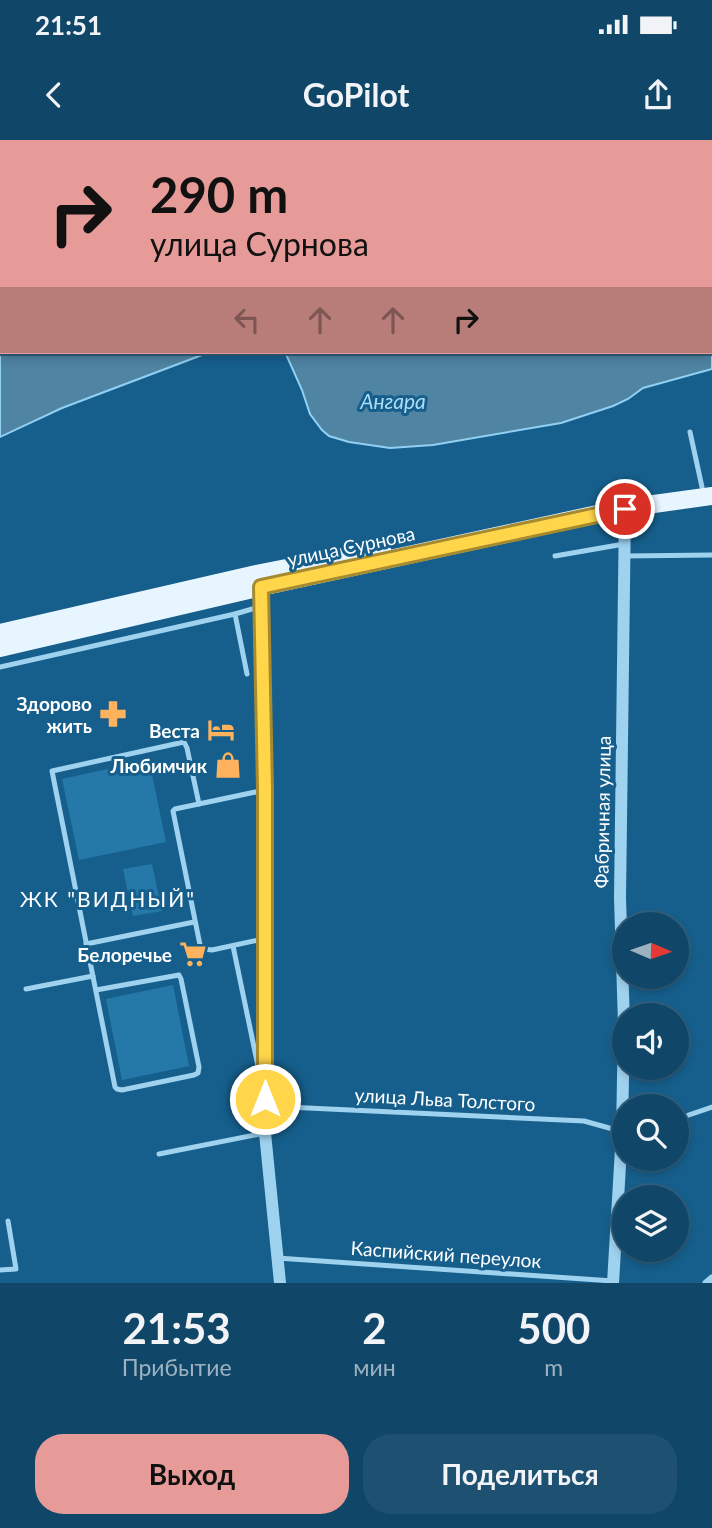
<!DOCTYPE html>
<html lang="ru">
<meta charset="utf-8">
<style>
:root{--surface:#104769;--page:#1e5171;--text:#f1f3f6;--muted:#9cb2c0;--line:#305f7d;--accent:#e69b98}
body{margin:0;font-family:Lato,sans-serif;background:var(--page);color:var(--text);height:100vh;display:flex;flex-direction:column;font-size:26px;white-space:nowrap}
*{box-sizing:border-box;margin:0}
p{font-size:23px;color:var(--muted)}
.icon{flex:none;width:38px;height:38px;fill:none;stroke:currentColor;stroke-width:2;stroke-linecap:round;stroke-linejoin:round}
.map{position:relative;height:1143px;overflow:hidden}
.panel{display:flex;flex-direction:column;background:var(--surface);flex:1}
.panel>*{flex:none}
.hud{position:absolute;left:0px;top:0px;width:712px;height:214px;box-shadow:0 4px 10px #0003,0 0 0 2px var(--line);background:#e69b98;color:#111;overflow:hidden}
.needle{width:46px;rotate:92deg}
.tools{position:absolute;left:612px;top:772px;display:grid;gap:14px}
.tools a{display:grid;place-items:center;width:77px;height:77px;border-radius:50%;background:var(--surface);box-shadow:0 4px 10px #0003,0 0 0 2px var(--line);font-size:35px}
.pin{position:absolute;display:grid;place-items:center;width:60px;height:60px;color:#fff;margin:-30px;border:4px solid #fff;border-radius:50%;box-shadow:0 2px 7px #0007}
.me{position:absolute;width:77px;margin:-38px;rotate:0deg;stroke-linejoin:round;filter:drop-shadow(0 0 5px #0008)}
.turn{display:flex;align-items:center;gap:24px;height:147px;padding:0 35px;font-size:32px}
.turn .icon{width:91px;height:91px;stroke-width:2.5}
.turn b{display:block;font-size:49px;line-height:60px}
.lanes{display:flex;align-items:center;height:66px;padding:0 35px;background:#0003;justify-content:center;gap:35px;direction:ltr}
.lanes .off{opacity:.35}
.eta{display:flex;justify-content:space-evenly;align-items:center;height:119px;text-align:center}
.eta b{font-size:42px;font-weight:700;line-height:49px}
.action{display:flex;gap:14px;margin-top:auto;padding:14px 35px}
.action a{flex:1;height:80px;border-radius:28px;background:var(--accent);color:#111;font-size:28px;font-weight:700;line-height:80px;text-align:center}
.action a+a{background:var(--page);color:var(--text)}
.status{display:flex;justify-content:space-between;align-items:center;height:49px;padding:0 35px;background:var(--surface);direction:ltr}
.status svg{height:19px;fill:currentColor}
header{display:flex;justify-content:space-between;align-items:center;height:91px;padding:0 35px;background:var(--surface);font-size:32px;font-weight:700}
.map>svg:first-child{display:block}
</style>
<div class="status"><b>21:51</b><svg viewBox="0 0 49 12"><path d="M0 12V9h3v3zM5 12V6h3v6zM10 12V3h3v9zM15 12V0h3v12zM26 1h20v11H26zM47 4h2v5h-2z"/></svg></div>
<header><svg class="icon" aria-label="back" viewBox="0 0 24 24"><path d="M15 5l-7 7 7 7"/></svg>GoPilot<svg class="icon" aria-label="share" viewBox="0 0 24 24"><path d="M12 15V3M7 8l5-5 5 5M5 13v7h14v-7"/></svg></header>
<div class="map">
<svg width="712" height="1143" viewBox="0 0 712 1143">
<rect width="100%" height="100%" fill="#165f8c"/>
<!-- green -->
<g fill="#2579a8">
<polygon points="149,620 166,702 79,720 62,639"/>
<polygon points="152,724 162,771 133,776 123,729"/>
<polygon points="173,845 189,926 122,940 106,859"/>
</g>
<!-- water -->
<g fill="#4f84a3" stroke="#91d0f2" stroke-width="2">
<polygon points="0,0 302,0 300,2 2,2 2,212 210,212 62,268 0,297"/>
<polygon points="448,0 712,0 712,229 643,248 628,259 613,266 561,283 433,305 390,308 349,302 329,296 322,290 310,274 302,250 285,212 710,212 710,2 436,2"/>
</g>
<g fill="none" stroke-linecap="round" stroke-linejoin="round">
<!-- service -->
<g stroke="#9fd2ef" stroke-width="5">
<polyline points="690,292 702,347"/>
<polyline points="555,416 624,404"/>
<polyline points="624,416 712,415"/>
<polyline points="0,527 235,474"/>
<polyline points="247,534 235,474 262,466"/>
<polyline points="263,799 212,810 205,809 200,805 173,671 175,669 265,650"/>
<polyline points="86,804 194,782"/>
<polyline points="233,806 260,936"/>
<polyline points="26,849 93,836"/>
<polyline points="96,850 179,835 181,839 199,927 198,933 194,935 122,950 117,949 115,947 52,631 184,602 187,608 199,664"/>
<polyline points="265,966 584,981 620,991"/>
<polyline points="677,979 712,967"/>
<polyline points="159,1014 265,993"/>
<polyline points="277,1118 613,1141"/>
<polyline points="0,1130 16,1129 8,1081"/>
</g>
<!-- minor -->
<polyline stroke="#9fd2ef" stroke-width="7" points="706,1143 712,1138"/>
<!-- tertiary -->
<g stroke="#9fd2ef" stroke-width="12">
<polyline points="261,447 265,650 265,993 280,1143"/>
<polyline points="613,1143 622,992 624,884 620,758 625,368"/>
</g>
<!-- primary -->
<g stroke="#e7f5ff" stroke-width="18">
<polyline points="0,493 256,434 382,409"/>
<polyline points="0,508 261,447 625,368 712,356"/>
</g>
</g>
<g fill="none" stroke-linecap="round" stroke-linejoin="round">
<defs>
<polyline id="route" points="265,959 265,650 261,447 625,369"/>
</defs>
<!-- route casing -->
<use href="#route" stroke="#a68a30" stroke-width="18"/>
<!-- route -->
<use href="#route" stroke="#ffd54a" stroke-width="12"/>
</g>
<!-- icons -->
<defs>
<symbol id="pharmacy-bare" viewBox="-9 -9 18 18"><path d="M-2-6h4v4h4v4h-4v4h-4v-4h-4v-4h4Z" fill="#ffb25d" stroke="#165f8c" stroke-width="2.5" paint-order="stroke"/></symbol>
<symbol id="hotel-bare" viewBox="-9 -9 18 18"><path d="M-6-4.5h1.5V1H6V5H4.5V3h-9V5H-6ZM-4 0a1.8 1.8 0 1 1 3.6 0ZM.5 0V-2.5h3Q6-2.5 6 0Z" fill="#ffb25d" stroke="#165f8c" stroke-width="2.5" paint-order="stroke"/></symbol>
<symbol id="shop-bare" viewBox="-9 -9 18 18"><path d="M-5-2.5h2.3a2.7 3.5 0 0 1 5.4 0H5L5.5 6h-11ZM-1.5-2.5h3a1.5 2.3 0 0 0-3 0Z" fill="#ffb25d" stroke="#165f8c" stroke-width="2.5" paint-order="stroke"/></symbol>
<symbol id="supermarket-bare" viewBox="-9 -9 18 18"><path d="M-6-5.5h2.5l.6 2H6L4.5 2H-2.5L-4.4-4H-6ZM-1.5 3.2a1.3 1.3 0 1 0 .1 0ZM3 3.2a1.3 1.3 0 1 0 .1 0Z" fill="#ffb25d" stroke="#165f8c" stroke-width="2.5" paint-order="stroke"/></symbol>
</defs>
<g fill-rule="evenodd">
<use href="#pharmacy-bare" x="94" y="555" width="38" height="38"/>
<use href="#hotel-bare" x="202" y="571" width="38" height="38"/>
<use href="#shop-bare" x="209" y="606" width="38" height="38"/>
<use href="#supermarket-bare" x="174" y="795" width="38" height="38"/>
</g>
<g text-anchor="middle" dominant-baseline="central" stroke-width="6" stroke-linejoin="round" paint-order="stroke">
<!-- street labels -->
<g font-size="19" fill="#fff" stroke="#165f8c">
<text transform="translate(351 406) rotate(-12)">улица Сурнова</text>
<text transform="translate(602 672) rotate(-89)">Фабричная улица</text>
<text transform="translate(445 959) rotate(3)">улица Льва Толстого</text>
<text transform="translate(446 1114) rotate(4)">Каспийский переулок</text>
</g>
<!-- poi labels -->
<g font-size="19" font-weight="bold" fill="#fff" stroke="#165f8c" text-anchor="end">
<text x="92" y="563">Здорово<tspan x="92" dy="22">жить</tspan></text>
<text x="200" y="590">Веста</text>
<text x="207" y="625">Любимчик</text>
<text x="172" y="814">Белоречье</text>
</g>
<!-- water labels -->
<g font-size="21" font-style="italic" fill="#abdcf6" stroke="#165f8c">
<text x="393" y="260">Ангара</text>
</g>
<!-- neighbourhood labels -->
<g font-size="21" letter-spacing="2" fill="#fff" stroke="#165f8c">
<text x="108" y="758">ЖК "ВИДНЫЙ"</text>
</g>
</g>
</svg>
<div class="tools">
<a><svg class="needle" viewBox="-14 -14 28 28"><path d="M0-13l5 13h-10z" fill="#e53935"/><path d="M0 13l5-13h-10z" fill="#9cb2c0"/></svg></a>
<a><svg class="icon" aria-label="sound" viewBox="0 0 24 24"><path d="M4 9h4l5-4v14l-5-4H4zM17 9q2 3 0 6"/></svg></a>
<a><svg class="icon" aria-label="search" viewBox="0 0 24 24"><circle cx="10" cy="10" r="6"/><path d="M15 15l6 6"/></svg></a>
<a><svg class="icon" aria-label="layers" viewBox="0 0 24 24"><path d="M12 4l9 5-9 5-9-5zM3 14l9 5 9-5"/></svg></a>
</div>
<div class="pin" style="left:625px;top:369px;background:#d93025"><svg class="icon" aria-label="arrive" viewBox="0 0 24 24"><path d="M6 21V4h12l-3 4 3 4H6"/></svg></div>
<svg class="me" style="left:265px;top:959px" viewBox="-20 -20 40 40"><circle r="17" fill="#ffd54a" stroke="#fff" stroke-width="3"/><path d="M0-11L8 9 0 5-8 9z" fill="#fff"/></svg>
<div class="hud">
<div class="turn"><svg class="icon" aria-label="right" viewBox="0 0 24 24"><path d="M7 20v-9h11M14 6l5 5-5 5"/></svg><div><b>290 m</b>улица Сурнова</div></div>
<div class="lanes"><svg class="icon off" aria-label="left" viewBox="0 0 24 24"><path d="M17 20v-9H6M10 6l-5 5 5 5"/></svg><svg class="icon off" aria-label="ahead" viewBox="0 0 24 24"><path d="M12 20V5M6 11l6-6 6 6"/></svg><svg class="icon off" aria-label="ahead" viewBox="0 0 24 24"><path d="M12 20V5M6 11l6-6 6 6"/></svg><svg class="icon" aria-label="right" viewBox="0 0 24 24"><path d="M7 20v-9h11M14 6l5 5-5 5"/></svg></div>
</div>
</div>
<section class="panel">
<div class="eta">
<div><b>21:53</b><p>Прибытие</p></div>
<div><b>2</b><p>мин</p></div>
<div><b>500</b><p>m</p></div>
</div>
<div class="action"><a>Выход</a><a>Поделиться</a></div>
</section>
